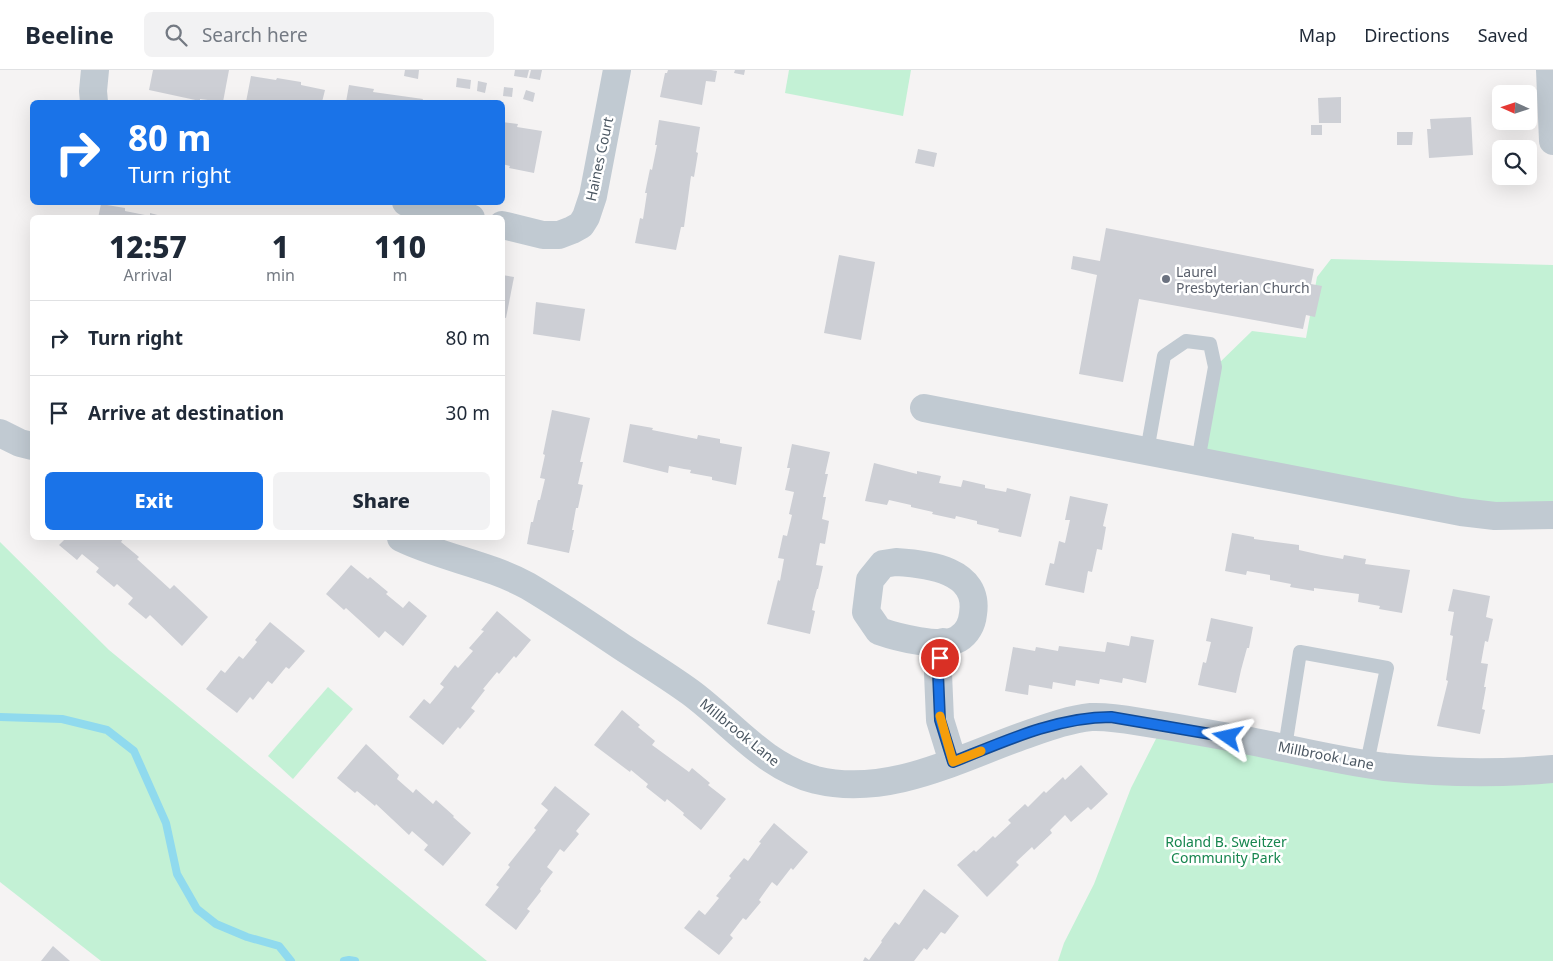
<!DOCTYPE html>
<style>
:root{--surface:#fff;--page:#f2f2f3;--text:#1f2937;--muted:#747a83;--line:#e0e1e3;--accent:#1a73e8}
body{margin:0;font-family:"Noto Sans",sans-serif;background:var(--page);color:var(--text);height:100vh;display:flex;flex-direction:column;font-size:19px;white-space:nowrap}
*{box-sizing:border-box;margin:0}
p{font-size:16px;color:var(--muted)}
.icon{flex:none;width:28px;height:28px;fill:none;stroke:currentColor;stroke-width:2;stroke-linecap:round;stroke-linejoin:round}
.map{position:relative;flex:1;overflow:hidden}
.side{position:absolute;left:30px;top:145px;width:475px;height:325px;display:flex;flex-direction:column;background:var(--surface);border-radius:8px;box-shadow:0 5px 20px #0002}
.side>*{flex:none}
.banner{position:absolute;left:30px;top:30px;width:475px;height:105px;border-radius:8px;box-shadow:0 5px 20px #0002;background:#1a73e8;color:#fff;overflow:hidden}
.needle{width:32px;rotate:273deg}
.fabs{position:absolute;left:1492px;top:15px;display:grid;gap:10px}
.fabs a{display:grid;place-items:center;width:45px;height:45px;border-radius:8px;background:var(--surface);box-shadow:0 5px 20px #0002;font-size:25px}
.pin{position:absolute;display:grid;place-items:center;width:42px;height:42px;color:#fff;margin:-21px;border:2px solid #fff;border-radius:50%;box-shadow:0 1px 5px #0007}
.me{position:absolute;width:55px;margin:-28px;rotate:281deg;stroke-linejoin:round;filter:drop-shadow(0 0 4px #0008)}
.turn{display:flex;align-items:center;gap:18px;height:105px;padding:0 15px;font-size:22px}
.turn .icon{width:65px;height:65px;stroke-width:2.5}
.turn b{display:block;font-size:35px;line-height:42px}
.eta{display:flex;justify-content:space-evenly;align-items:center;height:85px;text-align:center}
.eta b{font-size:30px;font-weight:800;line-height:35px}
.button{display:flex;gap:10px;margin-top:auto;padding:10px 15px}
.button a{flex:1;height:58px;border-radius:8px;background:var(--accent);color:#fff;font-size:20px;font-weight:800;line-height:58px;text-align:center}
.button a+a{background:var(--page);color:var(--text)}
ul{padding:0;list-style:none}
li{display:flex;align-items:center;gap:15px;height:75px;padding:0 15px;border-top:1px solid var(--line)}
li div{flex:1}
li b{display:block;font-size:19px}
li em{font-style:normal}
header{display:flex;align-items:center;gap:30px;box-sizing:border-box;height:70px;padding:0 25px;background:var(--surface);border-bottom:1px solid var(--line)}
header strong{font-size:24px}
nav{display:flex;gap:28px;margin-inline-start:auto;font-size:18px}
.search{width:350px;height:45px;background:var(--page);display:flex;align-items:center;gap:12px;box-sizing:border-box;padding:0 18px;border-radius:8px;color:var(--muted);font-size:19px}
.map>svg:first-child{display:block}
</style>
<header>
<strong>Beeline</strong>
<div class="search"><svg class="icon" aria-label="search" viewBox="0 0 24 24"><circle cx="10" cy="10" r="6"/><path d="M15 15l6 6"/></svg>Search here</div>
<nav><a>Map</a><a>Directions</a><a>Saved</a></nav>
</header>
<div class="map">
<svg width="1553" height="891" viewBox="0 0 1553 891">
<rect width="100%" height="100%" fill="#f5f3f3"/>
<!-- green -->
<g fill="#c3f1d5">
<polygon points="789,0 911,0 903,46 785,23"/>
<polygon points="1331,189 1553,195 1553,445 1198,391 1215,297 1252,261 1306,268 1317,207"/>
<polygon points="0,472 109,580 487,891 101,891 0,812"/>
<polygon points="328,617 353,639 293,709 268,686"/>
<polygon points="1163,655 1384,696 1553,699 1553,891 1058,891 1064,873 1094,814 1131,718"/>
</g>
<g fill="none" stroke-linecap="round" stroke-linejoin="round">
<!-- stream -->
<g stroke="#90daee" stroke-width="8">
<polyline points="0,647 62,649 107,660 134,681 166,753 177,804 197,839 216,854 247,867 279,876 291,891"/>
<polyline points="344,891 349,890 355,891"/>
</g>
</g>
<!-- building -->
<g fill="#cdcfd5">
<polygon points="153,0 229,0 223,32 200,29 200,31 149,20"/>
<polygon points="405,0 419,0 418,9 404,6"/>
<polygon points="515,0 529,0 527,8 514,6"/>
<polygon points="531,0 542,0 540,10 529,8"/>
<polygon points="668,0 711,0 717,1 715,12 706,11 702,35 660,27 665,3 667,3"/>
<polygon points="735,0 745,0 744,5 734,3"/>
<polygon points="251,6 276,10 277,8 301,12 301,15 325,20 322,32 246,32"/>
<polygon points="457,8 471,10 470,19 456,17"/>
<polygon points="478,11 487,13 485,23 477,21"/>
<polygon points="349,15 374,19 373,22 423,29 422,32 346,32"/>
<polygon points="504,17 513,18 512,27 503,26"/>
<polygon points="526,20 535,23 533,32 523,29"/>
<polygon points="1341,27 1341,53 1319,53 1318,28"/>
<polygon points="1471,47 1473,85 1429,88 1427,59 1431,59 1430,49"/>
<polygon points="659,50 700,57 696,82 698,83 694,107 691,106 684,157 681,157 676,180 635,173 640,148 643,149 647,123 645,123 650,99 652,100 657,75 655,75"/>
<polygon points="502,52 518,54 517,57 542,61 534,103 509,98 510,96 502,94"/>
<rect x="1311" y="55" width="11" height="10"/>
<polygon points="1397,62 1413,62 1412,75 1397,75"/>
<polygon points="918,79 937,83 934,97 915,93"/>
<polygon points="101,134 125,138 125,141 150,146 150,143 169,148 98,148"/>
<polygon points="1106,158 1314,199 1311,214 1322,216 1315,247 1306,245 1303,259 1139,229 1123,312 1079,304 1097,205 1071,199 1073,186 1100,191"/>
<polygon points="839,185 875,192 861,270 824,263"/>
<polygon points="502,205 514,207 506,248 502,247"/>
<polygon points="536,232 585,239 580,271 533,264"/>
<polygon points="552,340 590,348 580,392 583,392 578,414 583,415 578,438 576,438 572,460 574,460 569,483 527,474 531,452 533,452 538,430 540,430 545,409 540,408 545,385 543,384"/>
<polygon points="630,354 653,358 652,360 697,369 698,365 720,369 720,373 742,377 736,415 712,410 712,407 690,403 691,400 684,399 669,396 668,403 623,392"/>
<polygon points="792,374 830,382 825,404 828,404 823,427 826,427 822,449 829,451 825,474 820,473 816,495 823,496 818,519 817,519 814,530 812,540 815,541 810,564 767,554 778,510 780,511 784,489 778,488 783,465 787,466 792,445 789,444 794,422 785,420 790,398 787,398"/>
<polygon points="874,393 917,404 917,401 941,406 939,413 961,417 963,410 985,415 985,418 1006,422 1007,418 1031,424 1021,467 998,462 999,459 977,454 977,451 956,446 955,449 932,444 933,442 911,437 911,435 889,430 887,435 865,431"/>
<polygon points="1070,426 1108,434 1103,456 1106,457 1102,480 1097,479 1092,502 1088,501 1084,523 1045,515 1050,493 1054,494 1059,471 1065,473 1070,450 1065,450"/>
<polygon points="1232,463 1254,467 1254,469 1299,475 1299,480 1321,485 1343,489 1344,485 1366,489 1365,494 1410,500 1402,543 1379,539 1380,536 1358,532 1359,524 1314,518 1314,521 1290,517 1291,514 1270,510 1270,505 1247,501 1246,505 1225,501"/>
<polygon points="66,468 122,468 123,469 121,472 139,487 137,489 170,519 174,515 208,547 182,576 150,545 146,549 128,534 133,528 117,514 114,517 96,502 99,498 82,484 77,490 59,475"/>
<polygon points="351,495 368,509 370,507 388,522 386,524 403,538 409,531 427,546 403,576 385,561 379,568 346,538 344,540 326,524"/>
<polygon points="1453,519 1490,526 1486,547 1493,549 1488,572 1485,571 1481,593 1488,594 1484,617 1486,617 1482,639 1485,640 1480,664 1437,656 1448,611 1446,610 1453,566 1450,565 1454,542 1448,541"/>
<polygon points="497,541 531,570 516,588 514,586 499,604 497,602 483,619 485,620 471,638 475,641 460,659 458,657 443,675 409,647 424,629 430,634 444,617 440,614 455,595 458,598 473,581 469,578 484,561 481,560"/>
<polygon points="1211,548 1253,557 1249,578 1247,578 1241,600 1236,623 1198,615 1203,592 1206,593 1211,572 1206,571"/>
<polygon points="270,552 305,581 289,599 286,597 272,614 268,611 253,630 250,627 237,643 206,619 221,600 225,603 239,586 243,589 257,572 255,570"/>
<polygon points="1131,566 1154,570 1146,613 1123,608 1122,613 1100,609 1099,614 1076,610 1075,616 1053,612 1052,619 1029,615 1028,625 1005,621 1013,577 1035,581 1036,577 1058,581 1059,576 1105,582 1107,572 1129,576"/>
<polygon points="622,640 640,655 638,657 655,671 652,675 689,702 692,698 710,713 708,715 726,729 701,760 683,745 684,743 667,729 665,732 646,717 648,714 631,700 630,702 594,675"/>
<polygon points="366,674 399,705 397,709 413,723 416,719 433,734 436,730 454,746 453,747 471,763 443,796 424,780 428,775 412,761 409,765 376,734 375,736 357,721 355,723 337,708"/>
<polygon points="1081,695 1108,724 1091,740 1088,737 1071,752 1065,745 1050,760 1052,763 1034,780 1032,777 1016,792 1019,795 987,827 957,795 974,780 976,782 993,766 995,768 1011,753 1008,750 1025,734 1028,737 1044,721 1046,723 1063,707 1065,710"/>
<polygon points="555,716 590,744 576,761 579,764 564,782 560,779 547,797 553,802 540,819 541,821 527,839 530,841 516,860 485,835 499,817 496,815 510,797 508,795 536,760 534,758 548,740 541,734"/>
<polygon points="774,753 808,782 793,800 791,798 777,816 772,812 759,830 761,832 746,850 743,848 730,865 733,868 719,885 684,858 699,840 705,845 719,828 716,826 731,808 729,806 744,788 748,791 761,773 759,772"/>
<polygon points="924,819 959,846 945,864 941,862 927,880 924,878 914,891 863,891 865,887 869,890 882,872 881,871 895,852 899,855"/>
<polygon points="53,876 70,891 41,891"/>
</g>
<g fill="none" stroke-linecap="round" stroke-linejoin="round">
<!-- service -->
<g stroke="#c1cad2" stroke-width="14">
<polyline points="1147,381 1164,286 1186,271 1210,274 1215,297 1198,391"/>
<polyline points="1285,677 1300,582 1387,598 1367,693"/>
</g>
<!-- minor -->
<g stroke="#c1cad2" stroke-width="28">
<polyline points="1550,0 1553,71"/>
<polyline points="94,32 93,21 95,0"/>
<polyline points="406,132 471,148"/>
<polyline points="502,155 543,165 559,165 572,160 581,155 586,147 593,126 617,0"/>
<polyline points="924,338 1461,442 1495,446 1553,445"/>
<polyline points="0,363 20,373 32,376"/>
<path d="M401 468C442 488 488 494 528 516 560 535 591 556 622 577 645 592 668 606 690 622 731 652 763 696 816 710 891 728 963 686 1031 663 1051 656 1071 649 1091 647 1110 646 1129 650 1147 653 1180 658 1212 664 1245 670 1291 679 1339 691 1385 697 1441 703 1497 704 1553 699"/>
<path d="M896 492C928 494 980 500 973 544 972 554 967 564 958 569 942 579 896 567 879 561L866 542 870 510 883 494Z"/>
<polyline points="943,572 938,603 940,650 953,692"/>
</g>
</g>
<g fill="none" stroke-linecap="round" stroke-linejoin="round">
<defs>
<path id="route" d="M940 588 938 603 940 650 953 692C1003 672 1056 647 1111 647L1228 667"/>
</defs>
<!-- route casing -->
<use href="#route" stroke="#114b97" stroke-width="12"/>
<!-- route -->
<use href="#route" stroke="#1a73e8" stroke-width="9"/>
<!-- slow -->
<polyline stroke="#f59e0b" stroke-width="9" points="940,646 953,692 981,681"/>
</g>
<!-- markers -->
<circle fill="#6b7280" stroke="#fff" stroke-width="2" cx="1166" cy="209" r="5"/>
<g text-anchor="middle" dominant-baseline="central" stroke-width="5" stroke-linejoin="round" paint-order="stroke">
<!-- street labels -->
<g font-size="14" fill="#4a5661" stroke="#fff">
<text transform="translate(599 89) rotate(-78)">Haines Court</text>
<text transform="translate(740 662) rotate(39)">Millbrook Lane</text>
<text transform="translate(1326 685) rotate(11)">Millbrook Lane</text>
</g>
<!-- worship labels -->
<g font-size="14" fill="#5b616d" stroke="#fff" text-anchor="start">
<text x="1176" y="201">Laurel<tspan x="1176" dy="16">Presbyterian Church</tspan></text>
</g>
<!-- park labels -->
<g font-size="14" fill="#17864f" stroke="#fff">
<text x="1226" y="771">Roland B. Sweitzer<tspan x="1226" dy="16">Community Park</tspan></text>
</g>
</g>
</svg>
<div class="fabs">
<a><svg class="needle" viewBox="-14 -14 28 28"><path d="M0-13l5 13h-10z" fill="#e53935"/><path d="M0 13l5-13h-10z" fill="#747a83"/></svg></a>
<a><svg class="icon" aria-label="search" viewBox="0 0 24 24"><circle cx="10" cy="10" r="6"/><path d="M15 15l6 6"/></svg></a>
</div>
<div class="pin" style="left:940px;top:588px;background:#d93025"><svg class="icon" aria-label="arrive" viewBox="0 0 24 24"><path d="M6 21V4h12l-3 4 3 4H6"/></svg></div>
<svg class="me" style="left:1228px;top:667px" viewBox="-20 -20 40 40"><path d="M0-17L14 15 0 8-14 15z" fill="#1a73e8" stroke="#fff" stroke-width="4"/></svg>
<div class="banner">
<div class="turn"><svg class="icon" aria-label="right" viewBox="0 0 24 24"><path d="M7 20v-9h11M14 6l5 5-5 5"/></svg><div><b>80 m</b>Turn right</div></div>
</div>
<section class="side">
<div class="eta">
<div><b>12:57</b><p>Arrival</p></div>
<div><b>1</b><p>min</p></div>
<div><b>110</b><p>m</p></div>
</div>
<ul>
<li><svg class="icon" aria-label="right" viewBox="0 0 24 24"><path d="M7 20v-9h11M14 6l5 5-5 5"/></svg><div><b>Turn right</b></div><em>80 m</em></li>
<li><svg class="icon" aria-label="arrive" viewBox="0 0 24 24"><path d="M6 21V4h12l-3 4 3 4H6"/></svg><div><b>Arrive at destination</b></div><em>30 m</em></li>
</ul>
<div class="button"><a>Exit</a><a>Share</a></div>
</section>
</div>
